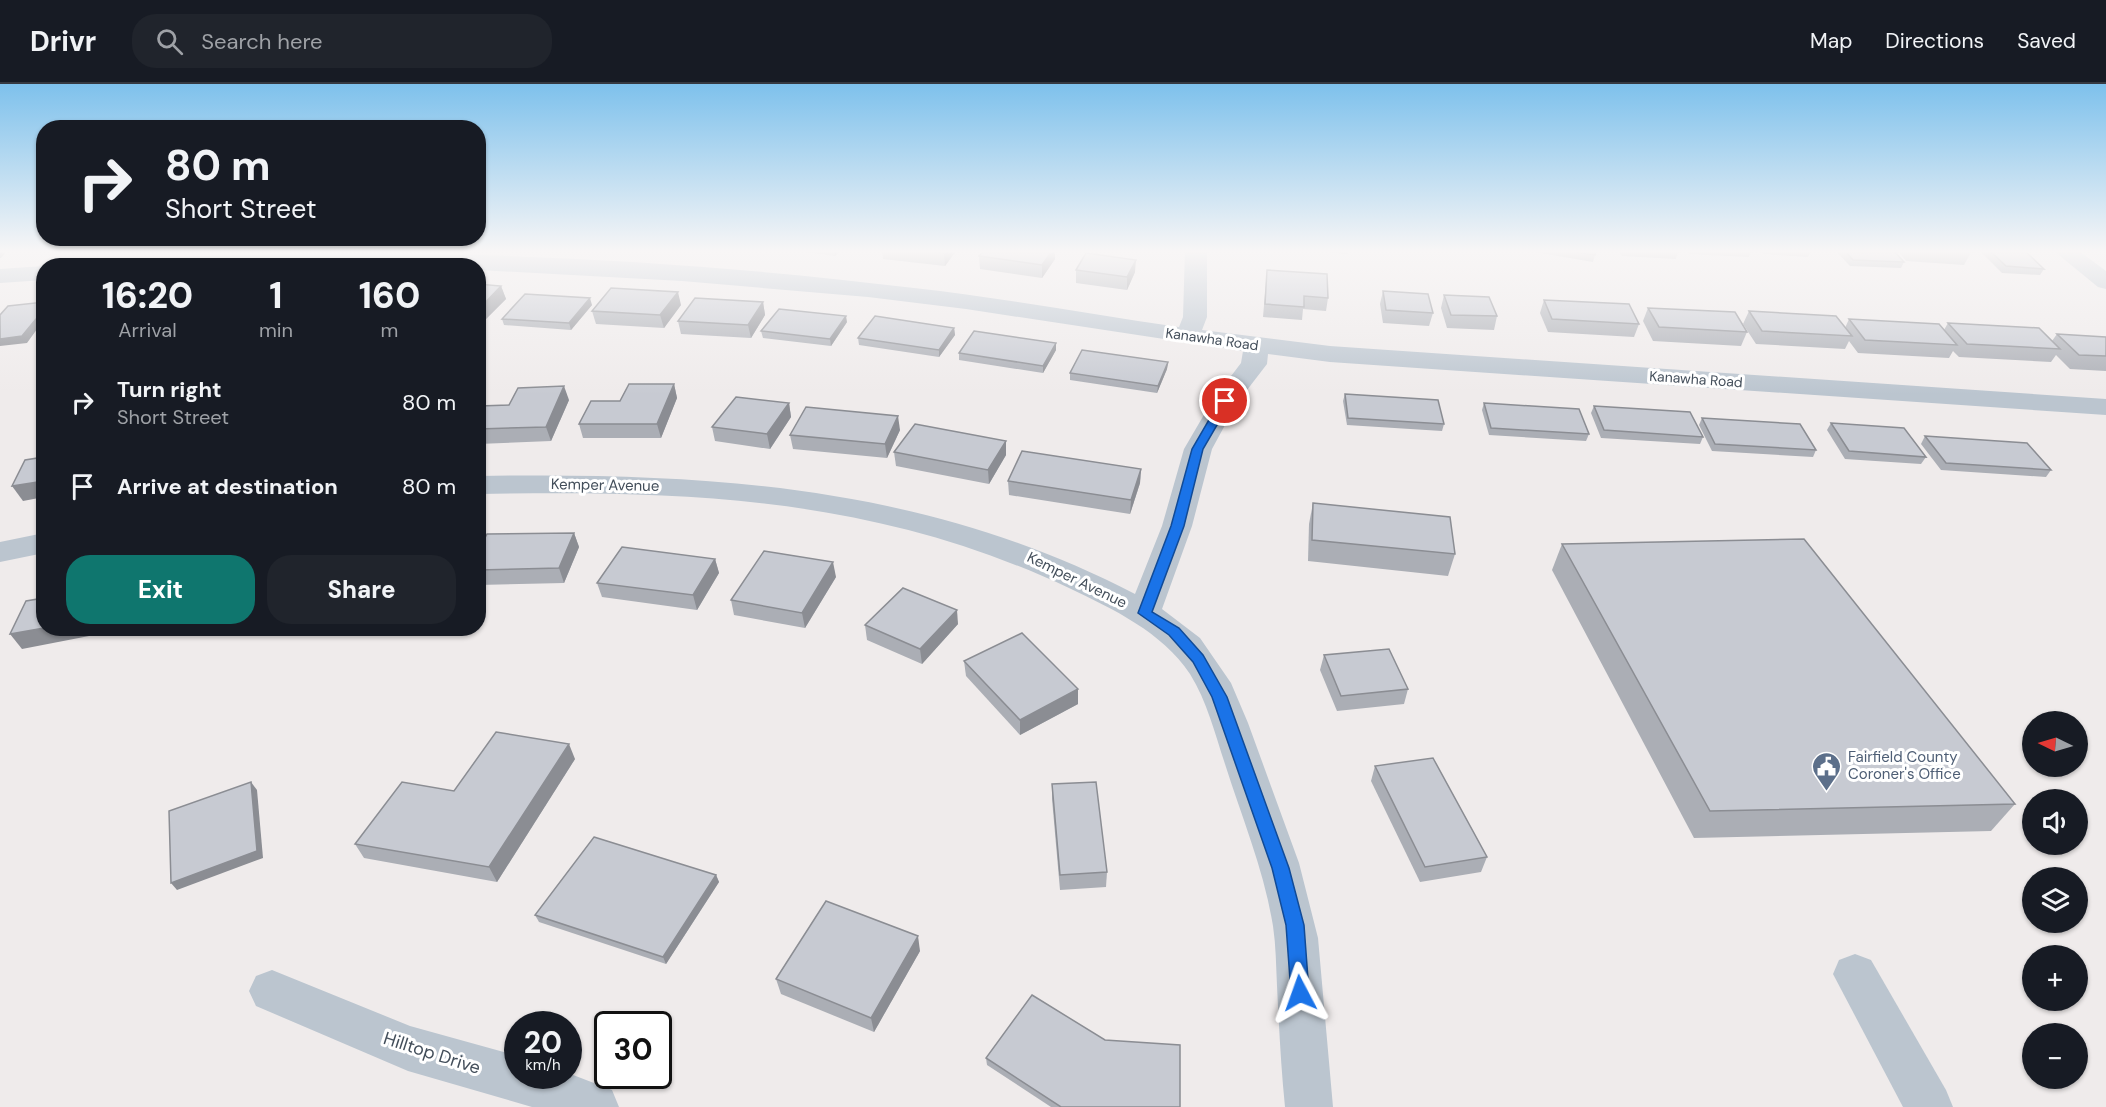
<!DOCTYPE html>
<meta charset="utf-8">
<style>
:root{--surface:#171b24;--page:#20242c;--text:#f1f3f6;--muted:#9ea1a6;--line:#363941;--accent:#0f766e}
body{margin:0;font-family:"DM Sans",sans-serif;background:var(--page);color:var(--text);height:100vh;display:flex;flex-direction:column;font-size:22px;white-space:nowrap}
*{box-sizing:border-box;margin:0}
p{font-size:20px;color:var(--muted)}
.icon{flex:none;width:33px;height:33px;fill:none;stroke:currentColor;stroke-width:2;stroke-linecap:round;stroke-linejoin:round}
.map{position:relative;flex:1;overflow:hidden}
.drawer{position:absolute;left:36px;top:174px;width:450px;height:378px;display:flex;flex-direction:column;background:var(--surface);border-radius:24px;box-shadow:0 2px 4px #0004}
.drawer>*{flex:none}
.banner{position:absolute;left:36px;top:36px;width:450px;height:126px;border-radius:24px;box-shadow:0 2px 4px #0004;background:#171b24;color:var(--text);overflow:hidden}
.needle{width:39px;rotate:275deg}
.controls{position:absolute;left:2022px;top:627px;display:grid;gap:12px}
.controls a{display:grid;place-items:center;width:66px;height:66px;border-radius:50%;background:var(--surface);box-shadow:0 2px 4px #0004;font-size:30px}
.speed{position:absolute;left:504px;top:927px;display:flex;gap:12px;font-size:30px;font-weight:700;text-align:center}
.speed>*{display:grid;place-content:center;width:78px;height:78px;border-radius:50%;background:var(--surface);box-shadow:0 2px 4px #0004;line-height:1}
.speed small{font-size:15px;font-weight:400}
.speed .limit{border:3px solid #111;border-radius:9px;background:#fff;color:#111}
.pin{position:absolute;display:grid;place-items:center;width:51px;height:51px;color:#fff;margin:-26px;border:3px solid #fff;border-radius:50%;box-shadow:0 2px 6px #0007}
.me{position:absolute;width:66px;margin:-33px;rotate:356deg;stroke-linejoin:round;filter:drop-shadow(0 0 4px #0008)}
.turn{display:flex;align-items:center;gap:21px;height:126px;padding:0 30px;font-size:27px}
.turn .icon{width:78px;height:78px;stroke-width:2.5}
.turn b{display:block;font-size:42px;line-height:51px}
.eta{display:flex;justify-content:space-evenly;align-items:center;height:102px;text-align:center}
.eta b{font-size:36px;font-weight:800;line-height:42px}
.button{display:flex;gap:12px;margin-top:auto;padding:12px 30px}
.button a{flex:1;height:69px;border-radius:24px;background:var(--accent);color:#fff;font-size:24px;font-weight:800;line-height:69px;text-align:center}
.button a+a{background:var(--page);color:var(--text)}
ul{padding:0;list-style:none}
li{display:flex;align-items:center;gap:18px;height:84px;padding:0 30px}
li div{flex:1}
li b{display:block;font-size:22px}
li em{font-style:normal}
header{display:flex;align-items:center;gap:36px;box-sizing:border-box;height:84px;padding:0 30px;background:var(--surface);border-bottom:2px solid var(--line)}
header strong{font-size:28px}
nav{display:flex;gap:33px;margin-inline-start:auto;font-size:21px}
.search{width:420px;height:54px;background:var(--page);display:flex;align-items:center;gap:15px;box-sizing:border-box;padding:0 21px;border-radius:24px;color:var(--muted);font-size:22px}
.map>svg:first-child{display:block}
</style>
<header>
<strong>Drivr</strong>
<div class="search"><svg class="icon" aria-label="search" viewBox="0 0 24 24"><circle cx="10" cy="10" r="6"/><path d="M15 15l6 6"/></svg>Search here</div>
<nav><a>Map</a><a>Directions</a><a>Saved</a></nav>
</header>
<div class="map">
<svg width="2106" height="1023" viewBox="0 0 2106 1023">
<rect width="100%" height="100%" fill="#efebeb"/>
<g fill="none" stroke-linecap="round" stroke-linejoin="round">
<!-- minor -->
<g fill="#bbc5cf" fill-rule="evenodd">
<path d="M1185 167H1207V233L1202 246 1330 262 2106 315V331L1330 278 1268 270 1267 280 1237 319 1212 365 1192 442 1162 525 1200 554 1231 599 1248 639 1299 779 1318 854 1333 1023H1285C1281 983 1279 943 1277 902 1276 882 1276 862 1273 842 1264 786 1242 734 1225 680 1215 650 1207 617 1190 590 1162 548 1113 525 1069 504 875 413 688 406 478 410V392C708 388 928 402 1135 510L1162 442 1184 365 1212 317 1241 279 1243 267 966 225 868 213 682 197 478 186V182H129L132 177 140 175C397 161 658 173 914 204 1003 214 1090 230 1179 243L1183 233Z"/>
<polygon points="2054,167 2079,167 2106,187 2106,205 2098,203"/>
<polygon points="44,182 44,196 0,199 0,185"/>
<polygon points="44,449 44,469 0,478 0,458"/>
<polygon points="1855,870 1871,876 1946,1006 1953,1023 1903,1023 1833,890 1839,876"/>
<polygon points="272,886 410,942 518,972 518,992 568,992 568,989 612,1006 619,1023 532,1023 408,987 256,922 249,907 256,892"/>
</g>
</g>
<!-- wall -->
<g fill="#abaeb5">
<polygon points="798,167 840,167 835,172"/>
<polygon points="882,167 956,167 945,182 883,175"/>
<polygon points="983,167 1055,167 1055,175 1042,194 980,185 979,172"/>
<polygon points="1320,167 1348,167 1347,170"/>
<polygon points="1529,167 1596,167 1593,178"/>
<polygon points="1619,167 1677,167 1678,168 1676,175 1622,172"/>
<polygon points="1687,167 1751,167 1749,173 1689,170"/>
<polygon points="1761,167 1811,167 1808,173 1763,170"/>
<polygon points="1836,167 1894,167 1904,178 1901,184 1850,182"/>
<polygon points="1898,167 1970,167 1971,168 1964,181 1906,177"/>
<polygon points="1980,167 2025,167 2044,185 2040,191 2002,189"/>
<polygon points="1076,186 1135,188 1127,206 1076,199"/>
<polygon points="1267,186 1328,214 1326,227 1303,225 1302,236 1263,233"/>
<polygon points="478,200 501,202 506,215 483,238 478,238"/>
<polygon points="1383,207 1433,229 1429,242 1383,239 1380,220"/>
<polygon points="1444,211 1497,232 1494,246 1447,244 1441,224"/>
<polygon points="1544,216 1639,240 1634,253 1548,248 1540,229"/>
<polygon points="763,218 765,231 751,254 681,250 678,237"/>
<polygon points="592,221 571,246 504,241 502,235"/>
<polygon points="681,221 664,244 596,240 592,227"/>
<polygon points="1648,224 1747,248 1741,262 1653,257 1643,237"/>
<polygon points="1749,227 1845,244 1849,235 1944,246 1948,239 2052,257 2057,250 2106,253 2106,287 2070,285 2056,271 2051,278 1959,273 1953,267 1949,274 1858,269 1849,257 1845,265 1756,260 1743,240"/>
<polygon points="847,238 831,262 763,254 761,247"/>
<polygon points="954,244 955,251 939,273 859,261 858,254"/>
<polygon points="1056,259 1056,266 1043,289 959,276 959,269"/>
<polygon points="1168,278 1167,285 1157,309 1070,296 1070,289"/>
<polygon points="674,300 677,314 661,354 583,354 579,340 620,317"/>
<polygon points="1345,310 1444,340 1442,347 1347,341 1343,317"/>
<polygon points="569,316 551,357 478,360 478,323"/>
<polygon points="789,319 791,333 770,365 715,357 712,343"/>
<polygon points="1484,319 1589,350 1586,357 1489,351 1482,326"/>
<polygon points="1594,322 1703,353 1700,360 1601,354 1591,329"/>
<polygon points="1702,334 1816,366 1813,373 1712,367 1699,341"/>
<polygon points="1831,339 1926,373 1921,380 1845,375 1827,346"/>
<polygon points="900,346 887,374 793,365 790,351"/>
<polygon points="1925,352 2051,386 2046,393 1941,386 1921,360"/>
<polygon points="1006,357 1006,371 989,400 896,382 894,368"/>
<polygon points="1141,385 1140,399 1130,430 1009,411 1008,397"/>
<polygon points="1313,419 1455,470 1448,492 1308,477 1309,440"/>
<polygon points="574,449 579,463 564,499 478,501 478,467"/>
<polygon points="1562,460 2015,720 1991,747 1694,754 1552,486"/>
<polygon points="715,475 719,489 697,526 602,513 597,499"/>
<polygon points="836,493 805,544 734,531 731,516"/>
<polygon points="958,540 922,580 867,556 865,541"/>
<polygon points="1324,571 1408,605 1404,620 1337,627 1320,586"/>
<polygon points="964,577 1078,605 1078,620 1020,651 966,592"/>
<polygon points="575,675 497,798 364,774 355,760 454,707"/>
<polygon points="1375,682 1487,773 1481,788 1420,798 1371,697"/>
<polygon points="1052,700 1107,788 1106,803 1060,806 1052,715"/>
<polygon points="716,791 719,798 666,880 539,838 535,831"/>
<polygon points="920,867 874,948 781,910 776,895"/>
<polygon points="986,974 1180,1023 1051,1023 987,981"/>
</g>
<!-- shaded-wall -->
<g fill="#8b8d93">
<polygon points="0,167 7,167 1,174 0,174"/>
<polygon points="834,167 840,167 835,172"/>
<polygon points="946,167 956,167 945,182 944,169"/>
<polygon points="1052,167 1055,167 1055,175 1042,194 1042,181"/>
<polygon points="1136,176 1135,188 1127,206 1127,193"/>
<polygon points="501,202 506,215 483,238 479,225"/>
<polygon points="678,208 681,221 664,244 660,231"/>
<polygon points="590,214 592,221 571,246 569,239"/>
<polygon points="763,218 765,231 751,254 748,241"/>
<polygon points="846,232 847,238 831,262 830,255"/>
<polygon points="44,234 44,241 40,241 27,259 0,262 0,255 36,235"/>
<polygon points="954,244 955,251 939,273 939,266"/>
<polygon points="1056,259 1056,266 1043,289 1043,282"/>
<polygon points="1168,278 1167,285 1157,309 1158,302"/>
<polygon points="674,300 677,314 661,354 657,340"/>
<polygon points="564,302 569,316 551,357 546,343"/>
<polygon points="789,319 791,333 770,365 767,350"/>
<polygon points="898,332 900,346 887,374 885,360"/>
<polygon points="1006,357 1006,371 989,400 988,386"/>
<polygon points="1141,385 1140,399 1130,430 1131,416"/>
<polygon points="44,397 44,413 23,417 12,402"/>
<polygon points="574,449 579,463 564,499 559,484"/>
<polygon points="715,475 719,489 697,526 693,511"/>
<polygon points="833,478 836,493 805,544 802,529"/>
<polygon points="957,526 958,540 922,580 920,565"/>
<polygon points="44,544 120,544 120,546 22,565 10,550"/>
<polygon points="1078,605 1078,620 1020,651 1020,636"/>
<polygon points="569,660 575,675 497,798 489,783"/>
<polygon points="251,698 257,706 263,774 177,806 171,799"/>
<polygon points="716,791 719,798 666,880 663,873"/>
<polygon points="918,852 920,867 874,948 871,934"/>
</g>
<!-- building -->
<g fill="#c7cad2" stroke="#8b8d93" stroke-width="1.5">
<polygon points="921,167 946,167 944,169"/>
<polygon points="983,167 1052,167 1042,181 979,172"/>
<polygon points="1567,167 1596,167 1595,171"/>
<polygon points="1643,167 1677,167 1678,168"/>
<polygon points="1845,167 1894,167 1904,178 1853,176"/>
<polygon points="1952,167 1970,167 1971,168"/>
<polygon points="1990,167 2025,167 2044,185 2006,182"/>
<polygon points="1086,169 1136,176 1127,193 1076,186"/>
<polygon points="1267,186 1327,190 1328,214 1304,212 1304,223 1265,220"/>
<polygon points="478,200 501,202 479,225 478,225"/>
<polygon points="611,204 678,208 660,231 592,227"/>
<polygon points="1383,207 1428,210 1433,229 1386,226"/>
<polygon points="525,210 590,214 569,239 502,235"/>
<polygon points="1444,211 1489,213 1497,232 1451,231"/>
<polygon points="695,214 763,218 748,241 678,237"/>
<polygon points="1544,216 1629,220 1639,240 1552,235"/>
<polygon points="44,218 44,234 36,235 22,252 0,255 0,231 8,222"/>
<polygon points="1648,224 1735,228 1747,248 1659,243"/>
<polygon points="779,225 846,232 830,255 761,247"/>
<polygon points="1749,227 1836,232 1852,252 1762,247"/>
<polygon points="875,232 954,244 939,266 858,254"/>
<polygon points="1849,235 1939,240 1957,261 1865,256"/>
<polygon points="1948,239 2039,244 2060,265 1967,260"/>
<polygon points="974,247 1056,259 1043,282 959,269"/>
<polygon points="2057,250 2106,253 2106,272 2079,271"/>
<polygon points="1082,266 1168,278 1158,302 1070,289"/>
<polygon points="629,300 674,300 657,340 579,340 591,317 620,317"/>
<polygon points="564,302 546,343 478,345 479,322 509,321 518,304"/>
<polygon points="1345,310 1438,316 1444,340 1348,334"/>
<polygon points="736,313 789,319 767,350 712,343"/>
<polygon points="1484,319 1579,325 1589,350 1491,344"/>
<polygon points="1594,322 1690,328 1703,353 1604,346"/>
<polygon points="806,323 898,332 885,360 790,351"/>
<polygon points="1702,334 1800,340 1816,366 1715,360"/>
<polygon points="1831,339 1904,344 1926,373 1849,367"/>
<polygon points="915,340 1006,357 988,386 894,368"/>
<polygon points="1925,352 2027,359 2051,386 1946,379"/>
<polygon points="1022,367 1141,385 1131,416 1008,397"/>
<polygon points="44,373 44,397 12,402 25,376"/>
<polygon points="1313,419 1450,433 1455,470 1312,456"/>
<polygon points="574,449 559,484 478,486 478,467 487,450"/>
<polygon points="1804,455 2015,720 1710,727 1562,460"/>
<polygon points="622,463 715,475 693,511 597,499"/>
<polygon points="764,467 833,478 802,529 731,516"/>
<polygon points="903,504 957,526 920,565 865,541"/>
<polygon points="44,514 44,544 10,550 26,517"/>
<polygon points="1022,549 1078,605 1020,636 964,577"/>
<polygon points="1389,565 1408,605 1341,612 1324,571"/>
<polygon points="496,648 569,660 489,783 355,760 402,698 454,707"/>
<polygon points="1433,674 1487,773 1425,783 1375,682"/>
<polygon points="251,698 257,767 171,799 169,727"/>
<polygon points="1096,698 1107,788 1060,791 1052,700"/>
<polygon points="594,753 716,791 663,873 535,831"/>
<polygon points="826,817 918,852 871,934 776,895"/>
<polygon points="1032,911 1105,956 1180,961 1180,1023 1061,1023 986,974"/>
</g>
<!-- sky -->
<linearGradient id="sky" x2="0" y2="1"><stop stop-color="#7ec1ec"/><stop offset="0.54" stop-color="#f8f6f6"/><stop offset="1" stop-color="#f8f6f6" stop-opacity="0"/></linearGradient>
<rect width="2106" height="310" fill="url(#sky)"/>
<!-- route -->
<polygon fill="#1a73e8" stroke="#114b97" stroke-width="1.5" points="1221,315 1231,317 1203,365 1184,442 1152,528 1179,544 1203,571 1227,613 1289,784 1304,841 1309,909 1307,915 1300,918 1293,915 1291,909 1286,841 1272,784 1212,613 1193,578 1169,551 1138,529 1171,442 1192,365"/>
<!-- icons -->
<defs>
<symbol id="civic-pin" viewBox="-11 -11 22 30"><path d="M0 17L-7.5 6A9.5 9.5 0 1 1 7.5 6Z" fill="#5c6f8a" stroke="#fff"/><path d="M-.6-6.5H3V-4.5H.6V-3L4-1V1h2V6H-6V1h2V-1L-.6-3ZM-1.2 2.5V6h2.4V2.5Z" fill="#fff"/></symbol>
</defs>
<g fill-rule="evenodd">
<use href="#civic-pin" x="1810" y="666" width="33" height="45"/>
</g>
<g text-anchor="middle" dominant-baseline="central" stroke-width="6" stroke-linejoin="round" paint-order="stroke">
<!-- far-street labels -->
<g font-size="14" fill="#434e5a" stroke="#fff">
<text transform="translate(1212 255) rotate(8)">Kanawha Road</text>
<text transform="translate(1696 295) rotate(4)">Kanawha Road</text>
</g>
<!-- street labels -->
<g font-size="15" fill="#434e5a" stroke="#fff">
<text transform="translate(605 401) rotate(1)">Kemper Avenue</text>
<text transform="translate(1077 496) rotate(26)">Kemper Avenue</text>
</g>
<!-- service labels -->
<g font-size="15" fill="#4e5e75" stroke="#fff" text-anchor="start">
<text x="1848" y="673">Fairfield County<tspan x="1848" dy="17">Coroner's Office</tspan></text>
</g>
<!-- near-street labels -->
<g font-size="18" fill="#434e5a" stroke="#fff">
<text transform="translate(432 969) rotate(18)">Hilltop Drive</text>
</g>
</g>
</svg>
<div class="controls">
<a><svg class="needle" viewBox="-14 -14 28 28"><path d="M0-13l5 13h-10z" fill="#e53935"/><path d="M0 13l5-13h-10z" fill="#9ea1a6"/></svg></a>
<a><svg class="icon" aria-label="sound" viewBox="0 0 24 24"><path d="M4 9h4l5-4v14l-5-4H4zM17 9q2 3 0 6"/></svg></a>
<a><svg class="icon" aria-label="layers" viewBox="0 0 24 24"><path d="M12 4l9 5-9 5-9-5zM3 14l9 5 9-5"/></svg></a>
<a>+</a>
<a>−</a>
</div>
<div class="speed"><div>20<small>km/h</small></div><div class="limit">30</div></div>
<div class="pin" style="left:1225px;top:317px;background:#d93025"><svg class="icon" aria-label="arrive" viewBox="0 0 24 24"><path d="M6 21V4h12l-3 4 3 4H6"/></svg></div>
<svg class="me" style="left:1300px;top:909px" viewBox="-20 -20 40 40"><path d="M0-17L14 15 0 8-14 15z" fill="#1a73e8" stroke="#fff" stroke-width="4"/></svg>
<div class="banner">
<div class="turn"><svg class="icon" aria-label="right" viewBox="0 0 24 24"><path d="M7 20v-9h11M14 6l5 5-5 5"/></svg><div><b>80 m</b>Short Street</div></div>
</div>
<section class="drawer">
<div class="eta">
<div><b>16:20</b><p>Arrival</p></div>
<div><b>1</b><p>min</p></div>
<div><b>160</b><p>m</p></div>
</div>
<ul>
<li><svg class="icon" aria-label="right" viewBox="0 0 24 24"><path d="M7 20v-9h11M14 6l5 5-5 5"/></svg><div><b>Turn right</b><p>Short Street</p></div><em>80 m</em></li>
<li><svg class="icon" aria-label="arrive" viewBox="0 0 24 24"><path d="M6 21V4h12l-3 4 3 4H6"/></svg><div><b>Arrive at destination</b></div><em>80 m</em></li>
</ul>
<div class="button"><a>Exit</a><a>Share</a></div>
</section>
</div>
